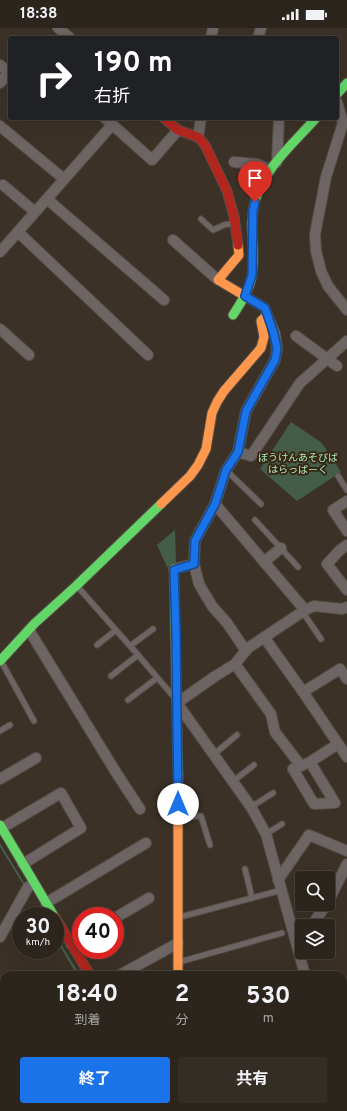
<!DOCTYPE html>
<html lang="ja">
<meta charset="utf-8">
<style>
:root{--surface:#2c251d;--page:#342d26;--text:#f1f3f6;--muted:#a6a5a4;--line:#48423b;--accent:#1a73e8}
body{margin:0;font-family:Overpass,"Noto Sans JP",sans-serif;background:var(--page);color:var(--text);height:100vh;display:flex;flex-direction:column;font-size:15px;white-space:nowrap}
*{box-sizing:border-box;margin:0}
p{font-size:13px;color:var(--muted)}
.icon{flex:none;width:22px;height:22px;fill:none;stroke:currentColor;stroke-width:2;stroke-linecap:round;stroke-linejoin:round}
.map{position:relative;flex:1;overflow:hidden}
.drawer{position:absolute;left:0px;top:943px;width:347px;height:140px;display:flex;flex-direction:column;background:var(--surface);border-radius:12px 12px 0 0;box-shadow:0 4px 16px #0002,0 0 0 1px var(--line)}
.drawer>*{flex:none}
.top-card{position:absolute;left:8px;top:8px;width:331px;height:84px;border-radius:4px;box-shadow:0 4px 16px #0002,0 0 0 1px var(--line);background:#202124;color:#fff;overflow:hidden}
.buttons{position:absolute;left:295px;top:843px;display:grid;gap:8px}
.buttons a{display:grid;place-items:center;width:40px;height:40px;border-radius:4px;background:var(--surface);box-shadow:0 4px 16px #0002,0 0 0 1px var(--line);font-size:20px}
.speed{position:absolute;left:12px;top:879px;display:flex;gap:8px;font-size:20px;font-weight:700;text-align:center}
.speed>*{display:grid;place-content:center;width:52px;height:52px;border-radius:50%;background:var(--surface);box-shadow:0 4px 16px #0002,0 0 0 1px var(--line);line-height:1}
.speed small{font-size:10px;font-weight:400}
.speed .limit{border:6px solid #d22;background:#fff;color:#111}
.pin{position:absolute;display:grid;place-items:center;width:34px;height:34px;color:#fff;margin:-41px -17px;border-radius:50% 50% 50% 0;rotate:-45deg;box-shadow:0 0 4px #0007}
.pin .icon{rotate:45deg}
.me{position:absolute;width:44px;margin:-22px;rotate:0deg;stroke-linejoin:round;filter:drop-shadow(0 0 3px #0008)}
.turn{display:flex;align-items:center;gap:14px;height:84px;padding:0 20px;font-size:18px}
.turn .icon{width:52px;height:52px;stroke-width:2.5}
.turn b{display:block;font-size:28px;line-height:34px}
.eta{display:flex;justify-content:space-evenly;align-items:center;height:68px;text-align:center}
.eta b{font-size:24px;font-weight:700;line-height:28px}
.button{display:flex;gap:8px;margin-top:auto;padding:8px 20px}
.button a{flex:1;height:46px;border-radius:4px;background:var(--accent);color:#fff;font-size:16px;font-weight:700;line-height:46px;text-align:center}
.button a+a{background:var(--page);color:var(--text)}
.status{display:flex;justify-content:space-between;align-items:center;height:28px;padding:0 20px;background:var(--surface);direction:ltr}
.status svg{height:11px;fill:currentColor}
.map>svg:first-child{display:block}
</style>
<div class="status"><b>18:38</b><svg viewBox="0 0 49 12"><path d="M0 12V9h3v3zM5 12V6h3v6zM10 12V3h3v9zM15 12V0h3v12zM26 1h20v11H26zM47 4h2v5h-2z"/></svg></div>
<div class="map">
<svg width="347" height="1083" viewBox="0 0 347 1083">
<rect width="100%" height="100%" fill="#3b3127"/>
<!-- green -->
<g fill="#435d48">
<polygon points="291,394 322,415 341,444 297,473 260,441"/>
<polygon points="175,502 176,537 167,539 157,517"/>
<polygon points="0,815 25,856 24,858 0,819"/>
<polygon points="55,906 80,947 77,947 55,910"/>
</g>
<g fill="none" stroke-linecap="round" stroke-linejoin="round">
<defs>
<g id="lane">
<polyline points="201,191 213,202 224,197 235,195"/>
<polyline points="226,442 261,476"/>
<polyline points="338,448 347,462"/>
<polyline points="255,492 298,539"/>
<polyline points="77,558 138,627 173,668"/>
<polyline points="302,583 321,611"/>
<polyline points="97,617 116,602"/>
<polyline points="130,618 153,601"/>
<polyline points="1,633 34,693"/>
<polyline points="111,648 138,627"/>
<polyline points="128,672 157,650"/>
<polyline points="0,703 10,697"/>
<polyline points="213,727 237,707"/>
<polyline points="232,754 254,737"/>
<polyline points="251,779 273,765"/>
<polyline points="179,789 201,788 210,817"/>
<polyline points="266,806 282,796"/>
<polyline points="245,841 252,870"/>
<polyline points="180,889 282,862"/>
<polyline points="179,934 282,905"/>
</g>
<g id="street">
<polyline points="58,0 70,10"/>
<polyline points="211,10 213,0"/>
<polyline points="258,10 261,0"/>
<polyline points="0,37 10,45"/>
<polyline points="0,55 9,44"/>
<polyline points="337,74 343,95 326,149 315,206 316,223 321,243 328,258 347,282"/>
<polyline points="105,90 152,132 178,102"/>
<polyline points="0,98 64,151"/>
<polyline points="198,109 201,90"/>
<polyline points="234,134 257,136 270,142"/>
<polyline points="277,134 279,90"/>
<polyline points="3,157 35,184"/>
<polyline points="47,171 164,272"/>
<polyline points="18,204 148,327"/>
<polyline points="173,212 218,252"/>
<polyline points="0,224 112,97"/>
<polyline points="0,301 29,327"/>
<polyline points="296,308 337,338"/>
<polyline points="238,424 251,428 300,355 347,313"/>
<polyline points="347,473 333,482 347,503"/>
<polyline points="215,476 226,442 238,424 246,383 275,332 277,321 275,306 267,287"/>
<polyline points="347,517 340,522 327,536 347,562"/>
<polyline points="264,534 281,520"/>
<polyline points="194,536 199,556 212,578 227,595 246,623"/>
<polyline points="174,541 194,536 195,513 215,476 305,582"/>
<polyline points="29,602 117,746 140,781"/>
<polyline points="264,609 303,664"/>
<polyline points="235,636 271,686 275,704 301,738"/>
<polyline points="347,651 340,641 303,664 347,729"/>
<polyline points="310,734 335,775 314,776 293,741 310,734 338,716"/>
<polyline points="0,751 36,730"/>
<polyline points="2,800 61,765 81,800 23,836"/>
<polyline points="278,852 309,807 347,823"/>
<polyline points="328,874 347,836"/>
<polyline points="46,875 146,815"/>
<polyline points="115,890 149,870"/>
<polyline points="311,898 327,876"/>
<polyline points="0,909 28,859 34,856"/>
<polyline points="71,916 81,910"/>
<polyline points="120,947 178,915"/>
<polyline points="305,947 266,806 251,779 177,675 214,649 235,636 248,620 305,582 314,578 342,581 347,579"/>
<polyline points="5,1079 14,1083"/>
<polyline points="131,1079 133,1083"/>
<polyline points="341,1079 342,1083"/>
<polyline points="22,1083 27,1079"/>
<polyline points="91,1083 96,1079"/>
<polyline points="285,1083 299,1079"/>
</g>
<g id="fast">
<polyline points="337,66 347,55"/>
<path d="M233 287C240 276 248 265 251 252 257 226 248 199 255 173 264 140 294 115 316 90"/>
<polyline points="174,541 178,747"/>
<polyline points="0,633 35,595 76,558 161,476"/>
<polyline points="0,797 54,888"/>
</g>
<g id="slow">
<polyline points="161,476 190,448 198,437 206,421 212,385 217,374 224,363 261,320 264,309 261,293 267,287 265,280 218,252 239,227 238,217"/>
<polyline points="178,747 178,947"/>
<polyline points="160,1081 174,1079"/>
</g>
<g id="jam">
<polyline points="164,90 178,102 198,109 205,117 227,163 234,188 238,217"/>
<polyline points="55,889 90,947"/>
</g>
</defs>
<!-- lane casing -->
<use href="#lane" stroke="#574e46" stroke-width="7"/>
<!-- street casing -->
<use href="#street" stroke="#574e46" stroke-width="12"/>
<!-- fast casing -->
<use href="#fast" stroke="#574e46" stroke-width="11"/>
<!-- slow casing -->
<use href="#slow" stroke="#574e46" stroke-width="11"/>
<!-- jam casing -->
<use href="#jam" stroke="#574e46" stroke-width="11"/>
<!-- lane -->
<use href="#lane" stroke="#6c6564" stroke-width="5"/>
<!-- street -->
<use href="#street" stroke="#6c6564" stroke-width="10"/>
<!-- fast -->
<use href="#fast" stroke="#63d668" stroke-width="9"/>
<!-- slow -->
<use href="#slow" stroke="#ff974d" stroke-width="9"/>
<!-- jam -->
<use href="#jam" stroke="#b3261e" stroke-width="9"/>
</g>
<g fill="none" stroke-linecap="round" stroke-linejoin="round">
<defs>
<polyline id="route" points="178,776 176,605 174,542 194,536 195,513 215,476 226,442 238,424 246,383 275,332 277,321 274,306 265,280 245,268 252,247 253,183 255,174"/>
</defs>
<!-- route casing -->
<use href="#route" stroke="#114b97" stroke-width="10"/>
<!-- route -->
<use href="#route" stroke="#1a73e8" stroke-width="7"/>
</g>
<g text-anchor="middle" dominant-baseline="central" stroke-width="4" stroke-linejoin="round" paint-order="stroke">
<!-- park labels -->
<g font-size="10" fill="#a9ecbc" stroke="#382715">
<text x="298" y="430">ぼうけんあそびば<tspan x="298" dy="12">はらっぱーく</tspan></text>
</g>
</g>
</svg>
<div class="buttons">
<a><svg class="icon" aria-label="search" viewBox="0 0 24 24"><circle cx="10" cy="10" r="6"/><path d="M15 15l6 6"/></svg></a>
<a><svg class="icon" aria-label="layers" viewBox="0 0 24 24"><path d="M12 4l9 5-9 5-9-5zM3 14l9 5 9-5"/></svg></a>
</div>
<div class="speed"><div>30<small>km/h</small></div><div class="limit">40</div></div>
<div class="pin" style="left:255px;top:174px;background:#d93025"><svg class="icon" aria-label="arrive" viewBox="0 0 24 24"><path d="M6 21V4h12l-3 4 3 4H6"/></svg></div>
<svg class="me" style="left:178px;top:776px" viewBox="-20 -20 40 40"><circle r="19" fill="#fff"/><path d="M0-13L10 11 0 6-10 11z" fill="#1a73e8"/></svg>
<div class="top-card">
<div class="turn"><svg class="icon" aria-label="right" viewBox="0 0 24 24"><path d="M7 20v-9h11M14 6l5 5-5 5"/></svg><div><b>190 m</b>右折</div></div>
</div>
<section class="drawer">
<div class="eta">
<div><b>18:40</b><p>到着</p></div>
<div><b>2</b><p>分</p></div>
<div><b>530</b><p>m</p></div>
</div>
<div class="button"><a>終了</a><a>共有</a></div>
</section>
</div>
